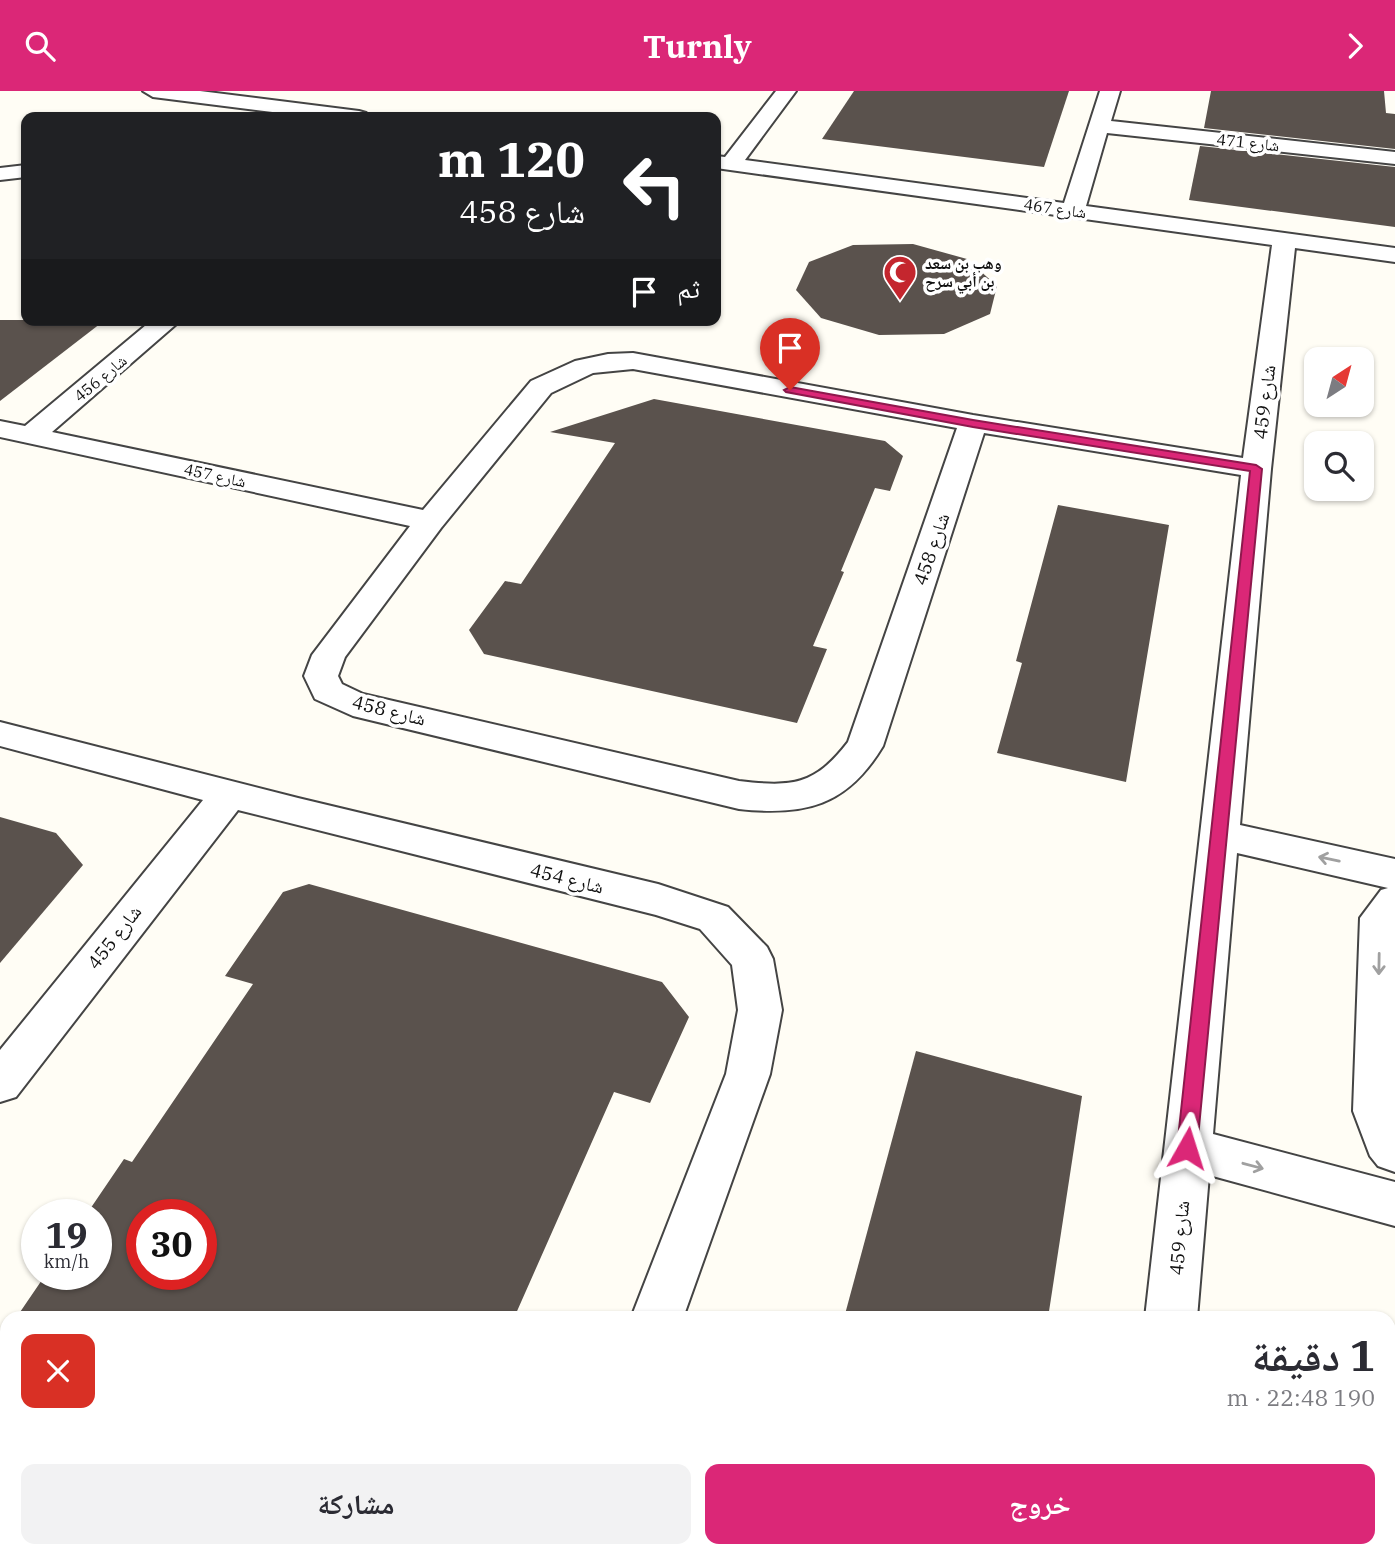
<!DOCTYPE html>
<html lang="ar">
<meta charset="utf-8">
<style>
:root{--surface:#fff;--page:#f2f2f3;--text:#2b2b33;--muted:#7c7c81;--accent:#db2777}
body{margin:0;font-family:"IBM Plex Serif","Noto Naskh Arabic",serif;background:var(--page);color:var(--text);direction:rtl;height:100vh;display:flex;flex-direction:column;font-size:26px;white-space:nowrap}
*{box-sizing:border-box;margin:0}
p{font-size:23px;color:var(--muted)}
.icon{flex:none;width:38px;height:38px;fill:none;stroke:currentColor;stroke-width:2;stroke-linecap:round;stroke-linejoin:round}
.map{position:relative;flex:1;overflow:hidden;direction:ltr}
.drawer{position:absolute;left:0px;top:1220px;width:1396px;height:247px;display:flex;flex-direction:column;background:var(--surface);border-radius:21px 21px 0 0;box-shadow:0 2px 5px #0004;direction:rtl}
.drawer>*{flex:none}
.top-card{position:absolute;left:21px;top:21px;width:700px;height:214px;border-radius:14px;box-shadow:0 2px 5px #0004;direction:rtl;background:#202124;color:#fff;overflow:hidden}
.needle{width:46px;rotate:36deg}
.fabs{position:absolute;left:1304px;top:256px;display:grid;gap:14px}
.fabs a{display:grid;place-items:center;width:70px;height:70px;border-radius:14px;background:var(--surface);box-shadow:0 2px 5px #0004;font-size:35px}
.speed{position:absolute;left:21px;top:1108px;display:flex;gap:14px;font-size:35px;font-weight:700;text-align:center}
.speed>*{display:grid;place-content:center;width:91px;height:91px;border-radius:50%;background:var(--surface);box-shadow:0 2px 5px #0004;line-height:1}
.speed small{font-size:18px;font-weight:400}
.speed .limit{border:10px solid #d22;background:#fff;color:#111}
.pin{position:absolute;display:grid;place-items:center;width:60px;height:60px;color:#fff;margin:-72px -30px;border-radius:50% 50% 50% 0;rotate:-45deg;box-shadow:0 0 7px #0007}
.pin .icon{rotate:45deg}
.me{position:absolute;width:77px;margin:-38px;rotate:6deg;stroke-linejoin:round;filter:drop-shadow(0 0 5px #0008)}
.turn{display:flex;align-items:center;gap:24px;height:147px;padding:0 21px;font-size:32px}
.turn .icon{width:91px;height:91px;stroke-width:2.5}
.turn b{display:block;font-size:49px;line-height:60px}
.then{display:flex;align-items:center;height:66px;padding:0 21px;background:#0003;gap:14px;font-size:26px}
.round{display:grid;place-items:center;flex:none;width:74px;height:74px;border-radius:14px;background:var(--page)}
.overview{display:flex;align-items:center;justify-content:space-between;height:119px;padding:0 21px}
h1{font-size:42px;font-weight:700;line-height:52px}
.button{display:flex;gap:14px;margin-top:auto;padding:14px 21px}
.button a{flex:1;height:80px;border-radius:14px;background:var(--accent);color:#fff;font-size:28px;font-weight:700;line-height:80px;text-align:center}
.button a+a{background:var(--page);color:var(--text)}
header{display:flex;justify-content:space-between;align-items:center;height:91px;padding:0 21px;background:var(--accent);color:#fff;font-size:32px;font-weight:700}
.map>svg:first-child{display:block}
</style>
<header><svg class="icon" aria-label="forward" viewBox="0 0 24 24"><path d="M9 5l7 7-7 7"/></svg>Turnly<svg class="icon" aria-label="search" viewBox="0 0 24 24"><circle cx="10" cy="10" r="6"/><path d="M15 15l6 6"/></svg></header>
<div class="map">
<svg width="1395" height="1466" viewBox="0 0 1395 1466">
<rect width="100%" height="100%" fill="#fffdf5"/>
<!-- building -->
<g fill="#5a524d" fill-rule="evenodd">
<polygon points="854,0 1069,0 1044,76 822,48"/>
<polygon points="1211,0 1384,0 1386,22 1395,23 1395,58 1204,37"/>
<polygon points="1200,55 1395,76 1395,136 1189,109"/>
<polygon points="913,153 967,168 997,195 990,223 944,243 879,244 821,227 796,199 809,171 853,154"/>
<polygon points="0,229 105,229 0,310"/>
<polygon points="654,308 885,350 903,365 890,400 875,397 841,480 844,481 813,555 827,558 797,632 484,563 469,539 505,490 521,493 615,352 550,341"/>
<polygon points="1058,414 1169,434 1126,691 997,662 1022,572 1016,570"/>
<polygon points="0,726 56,742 83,774 0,872"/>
<path d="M309 793 662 891 689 926 650 1012 614 1001 514 1227H16L46 1183H96V1124H86L124 1068 132 1071 253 893 225 885 283 801ZM142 1124H201V1183H142Z"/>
<polygon points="916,960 1082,1005 1048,1227 844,1227"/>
</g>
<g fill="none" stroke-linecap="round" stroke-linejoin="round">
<defs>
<g id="minor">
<polygon points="143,0 200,0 359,20 366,22 369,26 313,26 153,6"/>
<path d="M776 0H796L745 69 1064 112 1100 0H1120L1111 30 1395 61V73L1107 42 1086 115 1395 157V171L1295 157 1271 378 1240 734 1395 768V1081L1378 1075 1370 1065 1353 1020 1360 827 1381 799 1388 797 1237 762 1213 1043 1395 1091V1135L1209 1084 1197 1227H1145L1241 384 984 342 883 655C847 715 805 725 739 718L353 625 315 608 304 585 312 564 410 435 0 346V330L25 335 152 229H181L52 341 423 419 531 290 575 270 608 263 633 262 973 324 1243 367 1272 154 716 77V65L725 66ZM633 278 957 337 848 651C814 695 792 696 739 690L363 603 342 593 338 585 345 566 441 437 551 302 593 282Z"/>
<polygon points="26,74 26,86 0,89 0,77"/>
<polygon points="0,631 298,707 658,793 728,816 767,856 773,868 782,919 770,983 683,1227 631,1227 726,983 738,919 732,874 700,838 656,824 238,719 16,1006 0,1011 0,959 203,709 0,655"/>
<polygon points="540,1460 598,1460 596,1466 538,1466"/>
<polygon points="1120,1460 1178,1460 1177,1466 1119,1466"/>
</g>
</defs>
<!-- minor casing -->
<use href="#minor" stroke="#444" stroke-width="4"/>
<!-- minor -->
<use href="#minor" fill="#fff" fill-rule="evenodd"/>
</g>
<!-- one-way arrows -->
<defs><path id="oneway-shaft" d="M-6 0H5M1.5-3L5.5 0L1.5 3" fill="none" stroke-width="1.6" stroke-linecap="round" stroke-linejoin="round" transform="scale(1.75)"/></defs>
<g stroke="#a0a0a0">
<use href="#oneway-shaft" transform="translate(1329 768) rotate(-168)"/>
<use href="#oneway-shaft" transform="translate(1379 873) rotate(91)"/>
<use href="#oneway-shaft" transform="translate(1253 1075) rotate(15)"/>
</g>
<!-- route -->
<polygon fill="#db2777" stroke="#8e194d" stroke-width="2" points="790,296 973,329 1256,374 1262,378 1197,1057 1194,1063 1187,1066 1180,1063 1177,1057 1250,380 973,336 786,301 784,299"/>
<!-- icons -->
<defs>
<symbol id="mosque-pin" viewBox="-11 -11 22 30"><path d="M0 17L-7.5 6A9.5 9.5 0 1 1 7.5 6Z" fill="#c4262e" stroke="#fff"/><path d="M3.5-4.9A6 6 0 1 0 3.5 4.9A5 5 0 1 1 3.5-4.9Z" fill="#fff"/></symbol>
</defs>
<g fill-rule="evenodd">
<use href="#mosque-pin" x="881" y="162" width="38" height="52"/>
</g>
<g text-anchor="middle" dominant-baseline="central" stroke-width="7" stroke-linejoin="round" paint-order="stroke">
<!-- far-street labels -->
<g font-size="16" fill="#111" stroke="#fff">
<text transform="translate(1248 51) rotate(6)">شارع 471</text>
<text transform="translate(1055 117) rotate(8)">شارع 467</text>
<text transform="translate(100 287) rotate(-40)">شارع 456</text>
<text transform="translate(215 384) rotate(12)">شارع 457</text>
</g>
<!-- far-poi labels -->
<g font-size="16" font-weight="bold" fill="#111" stroke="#fff" text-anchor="start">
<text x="925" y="172">وهب بن سعد<tspan x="925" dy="18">بن أبي سرح</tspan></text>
</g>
<!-- street labels -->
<g font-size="19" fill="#111" stroke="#fff">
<text transform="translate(1264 311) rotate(-83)">شارع 459</text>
<text transform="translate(931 458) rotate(-71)">شارع 458</text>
<text transform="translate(389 619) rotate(14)">شارع 458</text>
<text transform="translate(567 787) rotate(14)">شارع 454</text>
<text transform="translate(114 846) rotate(-52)">شارع 455</text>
<text transform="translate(1179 1147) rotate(-85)">شارع 459</text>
</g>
</g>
</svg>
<div class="fabs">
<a><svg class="needle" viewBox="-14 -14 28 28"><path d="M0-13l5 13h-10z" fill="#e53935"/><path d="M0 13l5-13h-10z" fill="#7c7c81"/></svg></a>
<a><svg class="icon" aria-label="search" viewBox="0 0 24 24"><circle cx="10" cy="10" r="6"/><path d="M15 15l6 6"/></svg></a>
</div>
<div class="speed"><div>19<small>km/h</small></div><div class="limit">30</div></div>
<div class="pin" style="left:790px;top:299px;background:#d93025"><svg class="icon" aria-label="arrive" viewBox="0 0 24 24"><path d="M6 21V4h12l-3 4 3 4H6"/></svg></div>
<svg class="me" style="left:1187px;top:1057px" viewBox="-20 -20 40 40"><path d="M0-17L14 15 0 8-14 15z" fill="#db2777" stroke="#fff" stroke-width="4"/></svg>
<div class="top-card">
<div class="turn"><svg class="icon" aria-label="left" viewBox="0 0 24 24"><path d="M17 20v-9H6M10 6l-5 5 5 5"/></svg><div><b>120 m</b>شارع 458</div></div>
<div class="then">ثم<svg class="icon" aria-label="arrive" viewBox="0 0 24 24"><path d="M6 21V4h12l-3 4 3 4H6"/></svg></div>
</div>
<section class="drawer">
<div class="overview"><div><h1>1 دقيقة</h1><p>190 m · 22:48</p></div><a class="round" style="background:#d93025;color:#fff"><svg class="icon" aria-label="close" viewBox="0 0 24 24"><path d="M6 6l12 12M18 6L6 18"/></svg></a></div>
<div class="button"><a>خروج</a><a>مشاركة</a></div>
</section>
</div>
